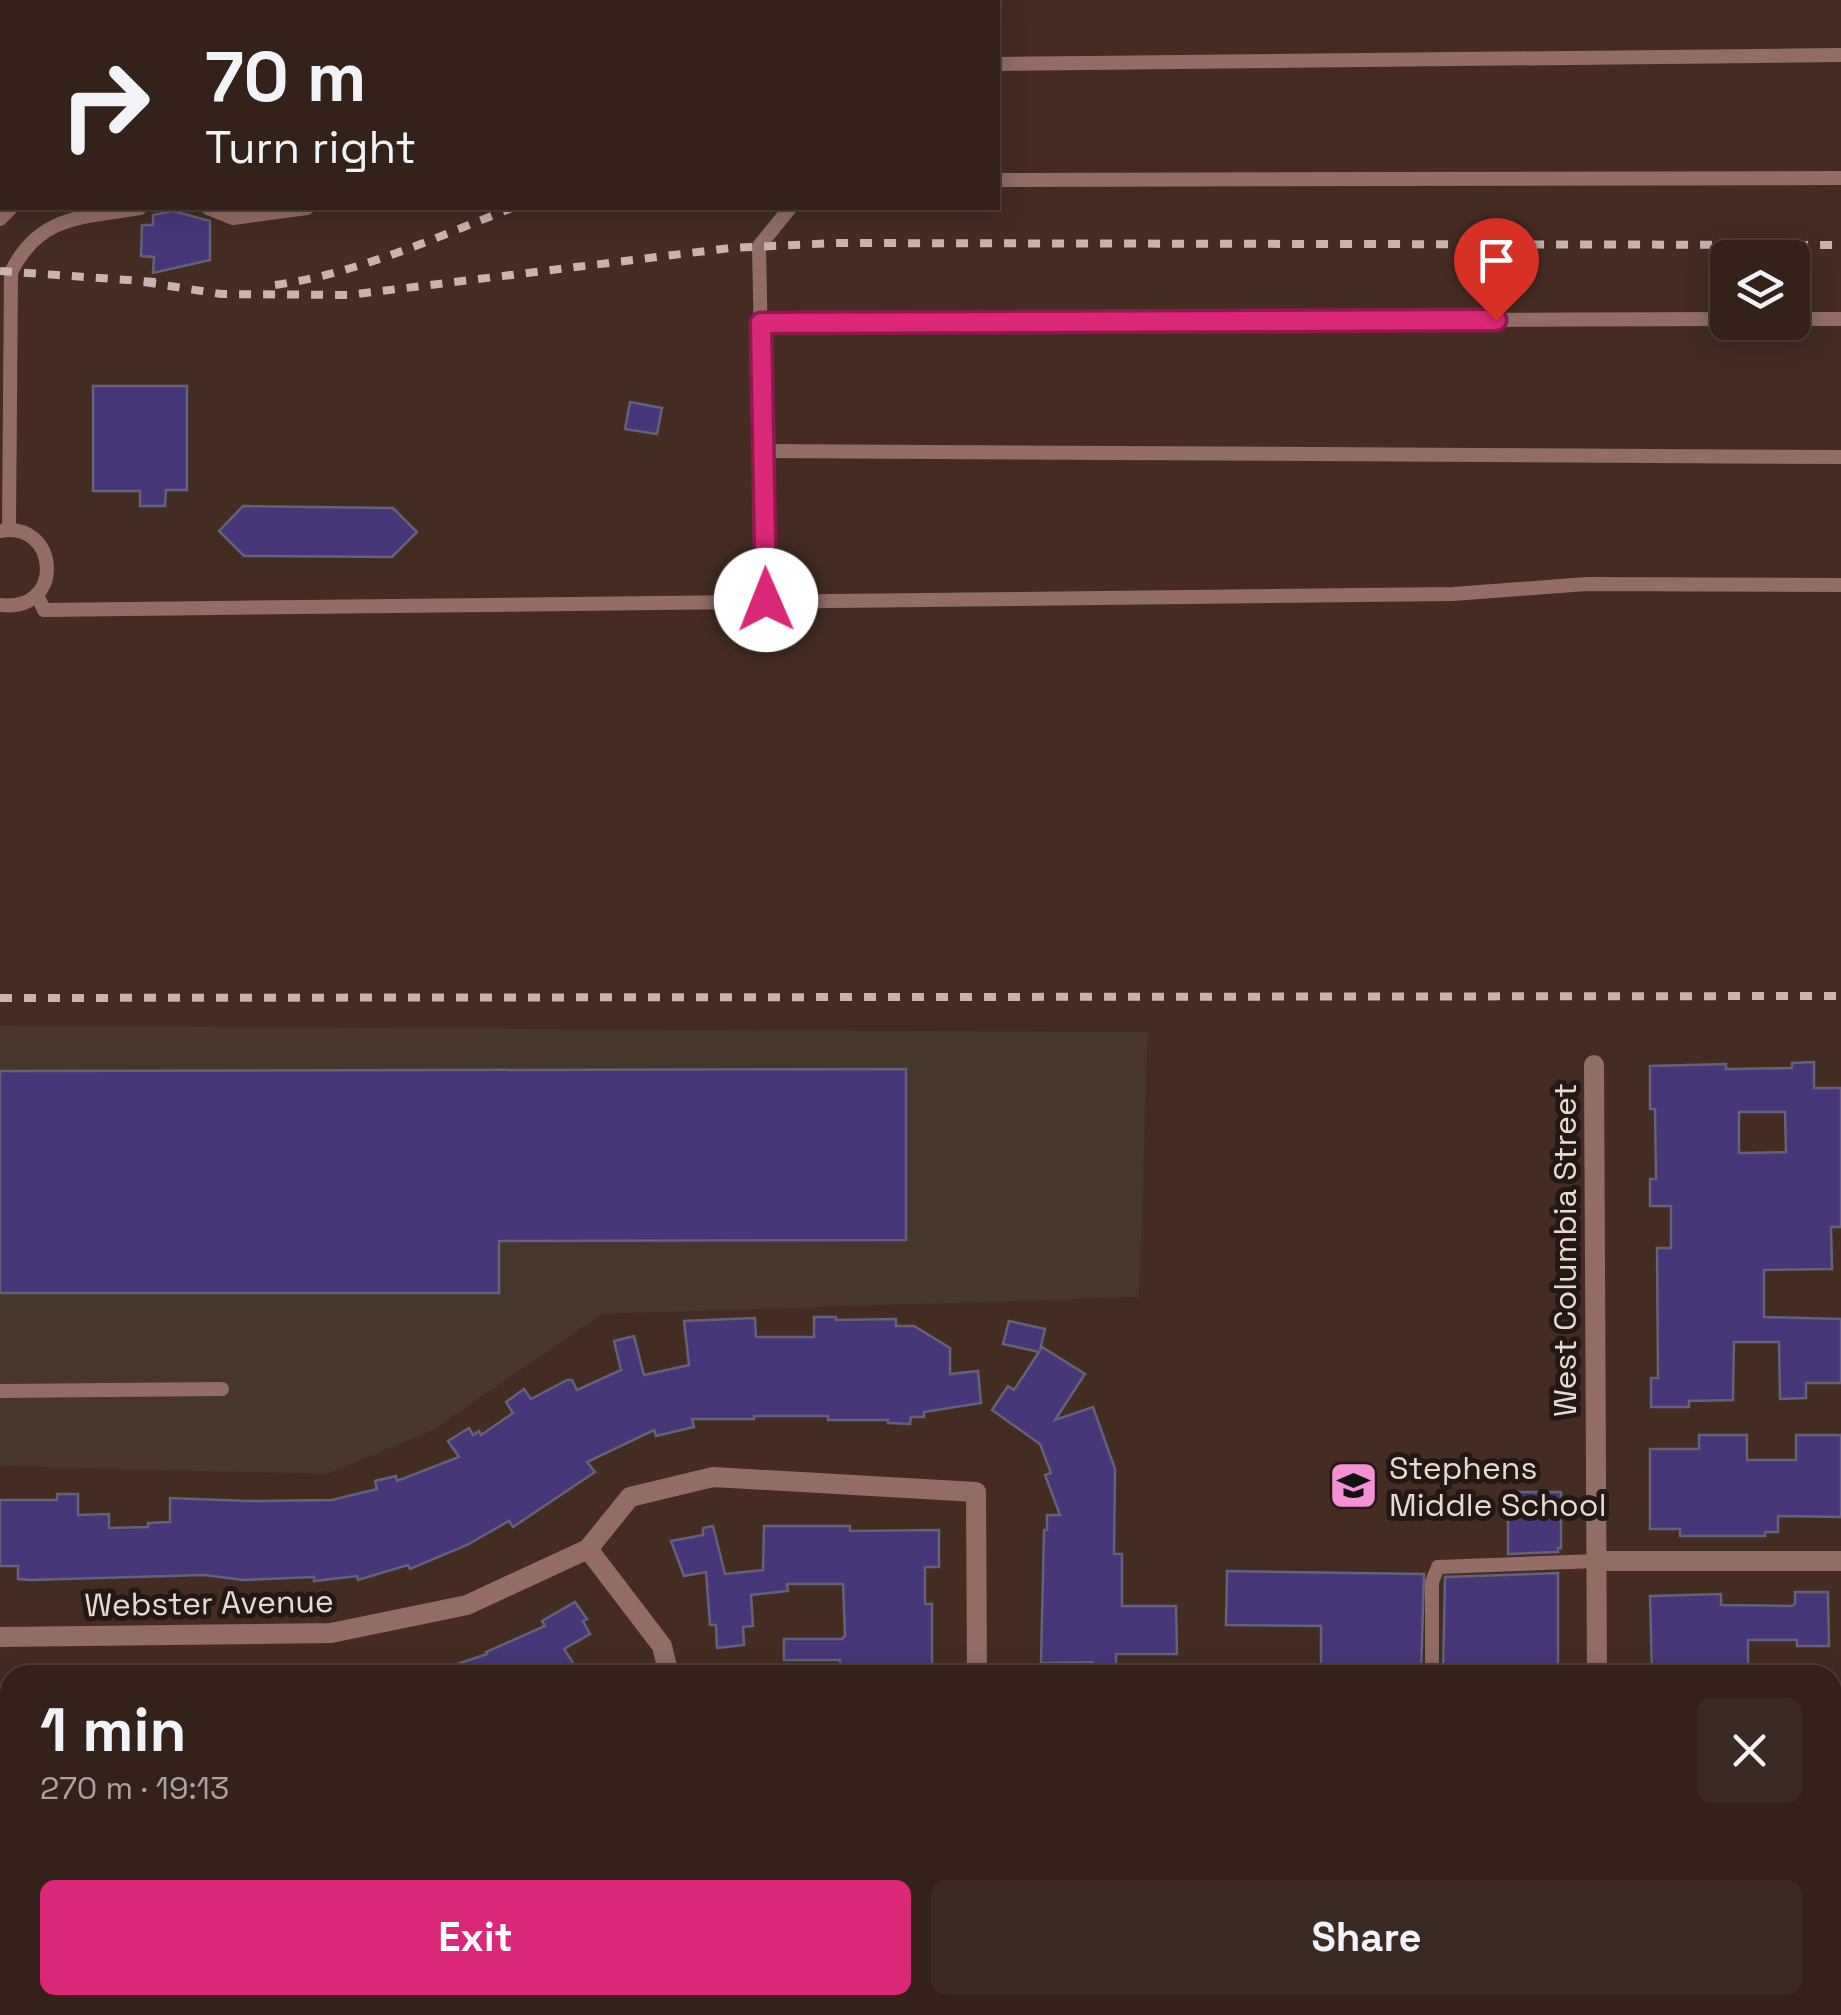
<!DOCTYPE html>
<meta charset="utf-8">
<style>
:root{--surface:#33211a;--page:#3b2923;--text:#f1f3f6;--muted:#a9a3a2;--line:#4e3e39;--accent:#db2777}
body{margin:0;font-family:"Space Grotesk",sans-serif;background:var(--page);color:var(--text);height:100vh;display:flex;flex-direction:column;font-size:38px;white-space:nowrap}
*{box-sizing:border-box;margin:0}
p{font-size:32px;color:var(--muted)}
.icon{flex:none;width:55px;height:55px;fill:none;stroke:currentColor;stroke-width:2;stroke-linecap:round;stroke-linejoin:round}
.map{position:relative;flex:1;overflow:hidden}
.drawer{position:absolute;left:0px;top:1665px;width:1842px;height:350px;display:flex;flex-direction:column;background:var(--surface);border-radius:30px 30px 0 0;box-shadow:0 5px 25px #0003,0 0 0 2px var(--line)}
.drawer>*{flex:none}
.hud{position:absolute;left:0px;top:0px;width:1000px;height:210px;box-shadow:0 5px 25px #0003,0 0 0 2px var(--line);background:#33211a;color:var(--text);overflow:hidden}
.fabs{position:absolute;left:1710px;top:240px;display:grid;gap:20px}
.fabs a{display:grid;place-items:center;width:100px;height:100px;border-radius:15px;background:var(--surface);box-shadow:0 5px 25px #0003,0 0 0 2px var(--line);font-size:50px}
.pin{position:absolute;display:grid;place-items:center;width:85px;height:85px;color:#fff;margin:-102px -42px;border-radius:50% 50% 50% 0;rotate:-45deg;box-shadow:0 0 10px #0007}
.pin .icon{rotate:45deg}
.me{position:absolute;width:110px;margin:-55px;rotate:359deg;stroke-linejoin:round;filter:drop-shadow(0 0 8px #0008)}
.turn{display:flex;align-items:center;gap:35px;height:210px;padding:0 40px;font-size:45px}
.turn .icon{width:130px;height:130px;stroke-width:2.5}
.turn b{display:block;font-size:70px;line-height:85px}
.round{display:grid;place-items:center;flex:none;width:105px;height:105px;border-radius:15px;background:var(--page)}
.overview{display:flex;align-items:center;justify-content:space-between;height:170px;padding:0 40px}
h1{font-size:60px;font-weight:700;line-height:75px}
.cta{display:flex;gap:20px;margin-top:auto;padding:20px 40px}
.cta a{flex:1;height:115px;border-radius:15px;background:var(--accent);color:#fff;font-size:40px;font-weight:700;line-height:115px;text-align:center}
.cta a+a{background:var(--page);color:var(--text)}
.map>svg:first-child{display:block}
</style>
<div class="map">
<svg width="1841" height="2015" viewBox="0 0 1841 2015">
<rect width="100%" height="100%" fill="#442c23"/>
<!-- industrial -->
<polygon fill="#47362c" points="0,1026 1148,1032 1139,1297 602,1314 433,1430 327,1474 0,1466"/>
<!-- building -->
<g fill="#483778" stroke="#65617a" stroke-width="2.5" fill-rule="evenodd">
<polygon points="173,211 210,221 210,260 153,273 154,257 141,256 142,225 153,225 153,215"/>
<polygon points="93,386 187,386 187,490 166,490 165,506 140,506 140,491 93,491"/>
<polygon points="630,402 662,408 657,434 625,429"/>
<polygon points="243,506 393,508 417,532 392,557 244,556 219,531"/>
<path d="M1814 1062V1088H1841V1227H1831L1832 1269 1764 1270V1317L1841 1319V1383H1806V1398L1780 1399 1779 1342H1734L1733 1400 1689 1401V1407H1651V1378H1658L1657 1248H1671V1206H1650V1179H1656L1655 1109H1650V1066L1726 1064V1069L1792 1068V1063ZM1739 1112H1785L1786 1152 1739 1153Z"/>
<polygon points="906,1069 906,1240 499,1241 499,1293 0,1293 0,1071"/>
<polygon points="814,1317 836,1317 836,1320 896,1319 896,1326 914,1326 950,1348 950,1374 978,1371 981,1403 924,1412 924,1417 911,1417 910,1424 888,1423 888,1420 828,1420 828,1416 754,1416 754,1419 692,1419 694,1427 656,1436 654,1430 587,1462 595,1472 513,1527 509,1521 467,1545 410,1569 408,1565 358,1580 357,1576 314,1581 314,1577 243,1580 205,1575 30,1580 18,1579 18,1566 0,1566 0,1500 57,1500 57,1494 78,1494 78,1515 109,1514 109,1528 148,1527 148,1523 170,1522 170,1498 249,1501 332,1500 377,1489 375,1481 396,1476 397,1481 459,1457 448,1441 469,1428 473,1435 479,1431 481,1435 513,1413 506,1402 524,1389 531,1399 567,1380 572,1380 577,1390 621,1370 614,1341 634,1336 644,1375 689,1365 684,1321 755,1318 756,1337 814,1337"/>
<polygon points="1009,1321 1045,1329 1040,1350 1042,1347 1085,1374 1055,1420 1093,1407 1115,1469 1114,1554 1122,1554 1122,1606 1176,1606 1177,1654 1116,1654 1116,1675 1093,1675 1093,1662 1041,1663 1044,1530 1047,1530 1047,1515 1060,1515 1045,1475 1051,1473 1040,1444 992,1410 1008,1386 1014,1390 1039,1352 1003,1344"/>
<polygon points="1699,1435 1747,1435 1747,1460 1796,1460 1796,1435 1841,1435 1841,1517 1778,1516 1778,1532 1765,1532 1765,1536 1680,1536 1680,1529 1650,1529 1650,1449 1699,1449"/>
<polygon points="1508,1492 1561,1492 1561,1548 1558,1548 1558,1552 1508,1554"/>
<polygon points="713,1526 725,1574 763,1570 764,1526 850,1526 850,1531 939,1530 939,1567 925,1567 925,1604 932,1604 932,1675 840,1675 840,1660 784,1660 784,1639 842,1639 845,1636 843,1584 787,1584 788,1591 751,1595 753,1626 743,1627 744,1645 717,1648 716,1625 710,1625 706,1572 684,1576 671,1541 703,1535 703,1528"/>
<polygon points="1227,1571 1424,1574 1421,1675 1321,1675 1321,1626 1226,1625"/>
<polygon points="1558,1573 1558,1675 1443,1675 1445,1577"/>
<polygon points="1795,1592 1828,1592 1829,1646 1797,1646 1797,1640 1748,1640 1748,1675 1652,1675 1650,1596 1721,1594 1721,1605 1791,1606 1795,1604"/>
<polygon points="575,1602 587,1619 583,1621 590,1634 564,1649 581,1675 437,1675 437,1671 487,1654 486,1652 545,1626 542,1621"/>
</g>
<g fill="none" stroke-linecap="round" stroke-linejoin="round">
<!-- service -->
<g stroke="#916d66" stroke-width="14">
<polyline points="147,2 152,0"/>
<polyline points="374,2 379,0"/>
<polyline points="956,2 959,0"/>
<polyline points="0,12 2,13"/>
<polyline points="0,52 2,53"/>
<polyline points="998,64 1841,55"/>
<polyline points="998,180 1841,178"/>
<polyline points="208,208 233,218 307,208"/>
<polyline points="0,219 11,208"/>
<polyline points="1792,319 1841,319"/>
<polyline points="761,323 1728,319"/>
<polyline points="763,451 1841,457"/>
<path d="M9 529 11 272C40 214 83 218 140 208"/>
<polyline points="37,595 44,610 1453,594 1586,584 1841,585"/>
<polyline points="766,600 759,246 790,208"/>
<path d="M0 605C66 613 59 520 0 531"/>
<polyline points="0,1391 222,1389"/>
<polyline points="1432,1675 1432,1582 1438,1567 1596,1561"/>
</g>
<!-- minor -->
<g stroke="#916d66" stroke-width="20">
<polyline points="1594,1065 1597,1675"/>
<polyline points="588,1549 662,1646 669,1675"/>
<polyline points="1596,1561 1841,1561"/>
<polyline points="0,1637 331,1633 467,1605 588,1549 630,1497 713,1477 976,1492 977,1675"/>
<polyline points="0,1982 10,1982"/>
<polyline points="980,2005 980,2015"/>
<polyline points="1598,2005 1598,2015"/>
</g>
<!-- rail -->
<g stroke="#c6b4ad" stroke-width="8" stroke-dasharray="12 12" stroke-linecap="butt">
<polyline points="936,2 943,0"/>
<polyline points="0,271 156,282"/>
<polyline points="144,282 221,294 349,295 730,248 836,243 1841,245"/>
<path d="M275 285C359 273 434 238 512 208"/>
<polyline points="0,998 1841,996"/>
</g>
</g>
<g fill="none" stroke-linecap="round" stroke-linejoin="round">
<defs>
<polyline id="route" points="766,600 761,323 1496,320"/>
</defs>
<!-- route casing -->
<use href="#route" stroke="#8e194d" stroke-width="25"/>
<!-- route -->
<use href="#route" stroke="#db2777" stroke-width="18"/>
</g>
<!-- icons -->
<defs>
<symbol id="school-square" viewBox="-11 -11 22 22"><rect x="-9" y="-9" width="18" height="18" rx="4" fill="#f491d4" stroke="#231814"/><path d="M0-5L7-2L0 1L-7-2ZM-4 1L0 2.5L4 1V4Q0 6-4 4Z" fill="#111"/></symbol>
</defs>
<g fill-rule="evenodd">
<use href="#school-square" x="1326" y="1458" width="55" height="55"/>
</g>
<g text-anchor="middle" dominant-baseline="central" stroke-width="10" stroke-linejoin="round" paint-order="stroke">
<!-- street labels -->
<g font-size="32" fill="#ead9d3" stroke="#231814">
<text transform="translate(1565 1250) rotate(-90)">West Columbia Street</text>
<text transform="translate(209 1603) rotate(-1)">Webster Avenue</text>
</g>
<!-- poi labels -->
<g font-size="32" fill="#ead9d3" stroke="#231814" text-anchor="start">
<text x="1389" y="1468">Stephens<tspan x="1389" dy="37">Middle School</tspan></text>
</g>
</g>
</svg>
<div class="fabs">
<a><svg class="icon" aria-label="layers" viewBox="0 0 24 24"><path d="M12 4l9 5-9 5-9-5zM3 14l9 5 9-5"/></svg></a>
</div>
<div class="pin" style="left:1496px;top:320px;background:#d93025"><svg class="icon" aria-label="arrive" viewBox="0 0 24 24"><path d="M6 21V4h12l-3 4 3 4H6"/></svg></div>
<svg class="me" style="left:766px;top:600px" viewBox="-20 -20 40 40"><circle r="19" fill="#fff"/><path d="M0-13L10 11 0 6-10 11z" fill="#db2777"/></svg>
<div class="hud">
<div class="turn"><svg class="icon" aria-label="right" viewBox="0 0 24 24"><path d="M7 20v-9h11M14 6l5 5-5 5"/></svg><div><b>70 m</b>Turn right</div></div>
</div>
<section class="drawer">
<div class="overview"><div><h1>1 min</h1><p>270 m · 19:13</p></div><a class="round"><svg class="icon" aria-label="close" viewBox="0 0 24 24"><path d="M6 6l12 12M18 6L6 18"/></svg></a></div>
<div class="cta"><a>Exit</a><a>Share</a></div>
</section>
</div>
